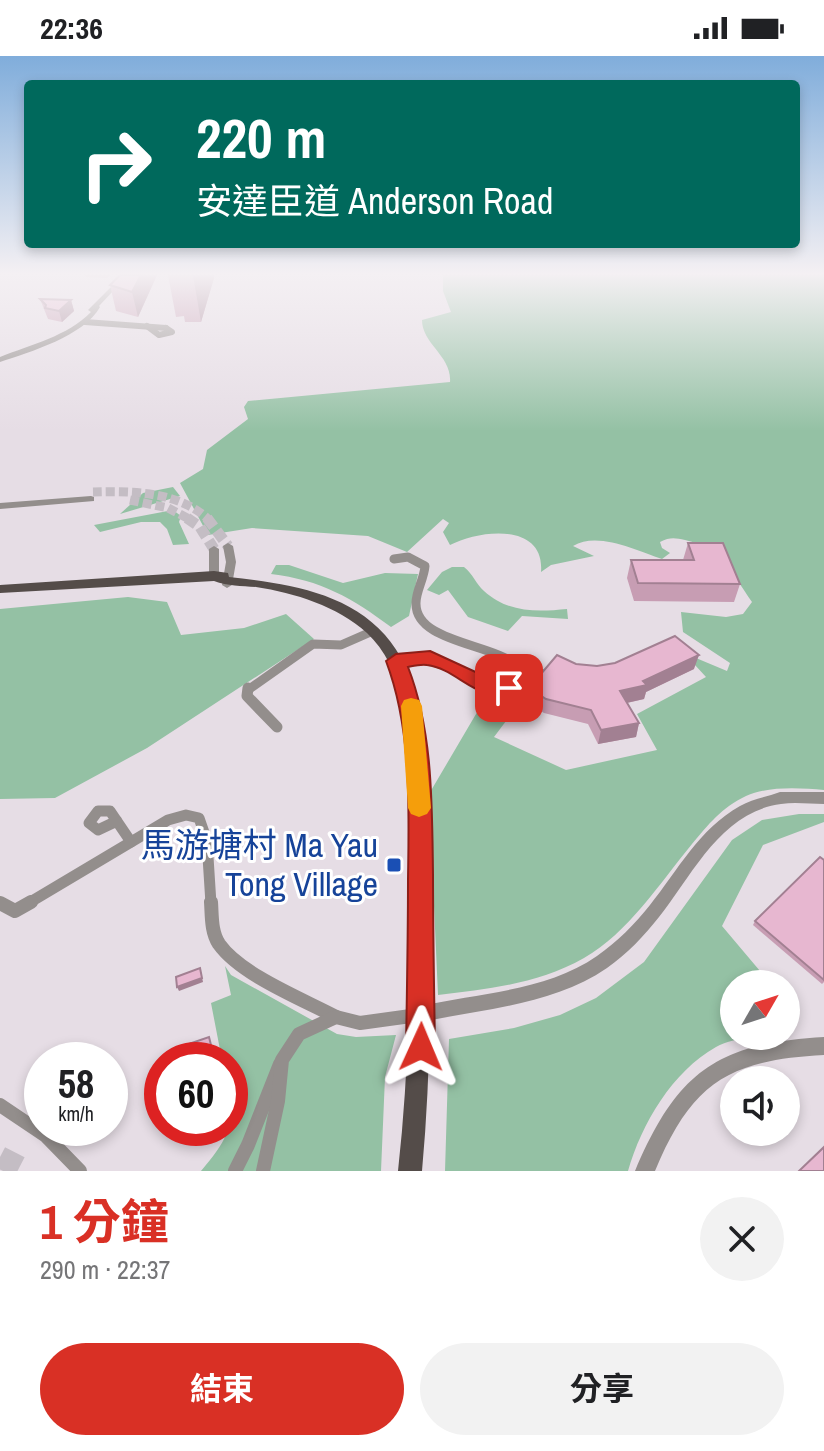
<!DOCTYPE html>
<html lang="zh-TW">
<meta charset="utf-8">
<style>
:root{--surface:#fff;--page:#f2f2f2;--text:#202124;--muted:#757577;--accent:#d93025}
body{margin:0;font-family:"Archivo Narrow","Noto Sans TC",sans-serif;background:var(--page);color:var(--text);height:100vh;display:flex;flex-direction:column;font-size:30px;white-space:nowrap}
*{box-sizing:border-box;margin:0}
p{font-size:26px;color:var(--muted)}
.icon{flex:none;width:44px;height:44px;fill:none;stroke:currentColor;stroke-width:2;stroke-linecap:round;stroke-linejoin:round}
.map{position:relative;height:1115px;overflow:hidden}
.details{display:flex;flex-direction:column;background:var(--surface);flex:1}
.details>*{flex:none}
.banner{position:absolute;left:24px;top:24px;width:776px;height:168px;border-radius:8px;box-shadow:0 4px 12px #0003;background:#00695c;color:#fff;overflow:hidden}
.needle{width:52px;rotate:51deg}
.controls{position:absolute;left:720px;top:914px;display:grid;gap:16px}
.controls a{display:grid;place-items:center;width:80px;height:80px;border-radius:50%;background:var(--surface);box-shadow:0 4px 12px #0003;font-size:40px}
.speed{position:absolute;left:24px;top:986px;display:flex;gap:16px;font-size:40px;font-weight:700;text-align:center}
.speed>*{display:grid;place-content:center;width:104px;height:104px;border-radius:50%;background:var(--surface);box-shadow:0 4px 12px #0003;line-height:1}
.speed small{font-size:20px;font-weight:400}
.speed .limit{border:12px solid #d22;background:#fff;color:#111}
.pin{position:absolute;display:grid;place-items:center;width:68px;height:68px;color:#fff;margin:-34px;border-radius:16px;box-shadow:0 4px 12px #0006}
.me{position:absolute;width:88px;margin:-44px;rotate:1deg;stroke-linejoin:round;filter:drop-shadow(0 0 6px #0008)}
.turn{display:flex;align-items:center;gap:28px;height:168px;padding:0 40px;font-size:36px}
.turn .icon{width:104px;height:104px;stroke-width:2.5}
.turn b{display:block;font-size:56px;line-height:68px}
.round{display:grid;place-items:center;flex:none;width:84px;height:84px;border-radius:42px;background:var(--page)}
.head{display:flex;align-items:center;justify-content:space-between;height:136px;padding:0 40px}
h1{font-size:48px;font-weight:700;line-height:60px;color:var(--accent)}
.primary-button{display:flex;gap:16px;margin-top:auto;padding:16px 40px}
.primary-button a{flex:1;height:92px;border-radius:48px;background:var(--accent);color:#fff;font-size:32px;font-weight:700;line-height:92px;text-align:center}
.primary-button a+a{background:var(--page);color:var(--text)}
.status{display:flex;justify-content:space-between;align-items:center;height:56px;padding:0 40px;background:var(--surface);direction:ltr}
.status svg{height:22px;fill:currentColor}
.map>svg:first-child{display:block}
</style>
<div class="status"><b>22:36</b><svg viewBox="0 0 49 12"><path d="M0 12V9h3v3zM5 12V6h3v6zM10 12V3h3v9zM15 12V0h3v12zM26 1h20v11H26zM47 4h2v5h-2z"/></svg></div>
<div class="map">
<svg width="824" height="1115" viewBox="0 0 824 1115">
<rect width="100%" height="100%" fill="#e6dde5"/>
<!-- green -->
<g fill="#94c1a4">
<path d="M443 219H824V734C800 732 768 730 746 740 722 751 708 769 692 788 660 827 628 877 584 902 538 928 488 933 438 939L429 738 486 641 508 638 538 613H545L494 681 566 714 657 694 637 658 706 621 684 597 727 615 730 607 683 576 681 556 726 561 743 558 752 546C731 516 723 493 685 484 675 482 670 481 660 486L662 492 670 497 662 503C637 495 598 475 573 490L594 500 551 509 541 516C545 467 481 473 450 489L443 476 449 467 443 463 407 496 368 480 252 472 208 479 180 427 203 413 207 394 248 363 244 351 248 345 450 326C452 300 422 288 422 264L451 256 443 235Z"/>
<polygon points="173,431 180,440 120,458 143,437"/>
<polygon points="173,454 181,460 179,466 189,488 173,489 167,473 160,466 141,466 100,476 94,469"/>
<path d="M276 509H289L343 527 385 517 418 518 409 560 391 571C352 542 321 524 271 518Z"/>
<path d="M452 511H464C473 518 476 528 484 535 508 557 537 556 567 553L568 563 522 560 508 575 468 561 448 534 439 539 427 534 442 516Z"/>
<polygon points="128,541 167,546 181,579 244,572 286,558 314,583 147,692 55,742 0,743 0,553"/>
<path d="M799 758H824V766L763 789 722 870 771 928H734V980H752C740 983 726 985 716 991 672 1016 642 1067 628 1115H445L449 983 514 972 560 959 596 942 644 906 732 784 762 764Z"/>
<path d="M225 910 231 919 337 978 356 981 396 979 385 1021 381 1115H201C241 1069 230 1061 230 1004H222L211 947 231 939Z"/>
</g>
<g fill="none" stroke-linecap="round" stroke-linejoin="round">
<!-- tertiary-tunnel-far1 -->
<g stroke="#c4bdc4" stroke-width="9" stroke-dasharray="9 4" stroke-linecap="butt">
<path d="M93 436C131 435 179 435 209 464"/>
<polyline points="130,444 168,452 191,464"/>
</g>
<!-- tertiary-tunnel -->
<g stroke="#c4bdc4" stroke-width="11" stroke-dasharray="11 5" stroke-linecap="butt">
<polyline points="187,462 200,471 214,493"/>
<polyline points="207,462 228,490"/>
</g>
<!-- trunk-tunnel -->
<polyline stroke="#c4bdc4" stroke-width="22" stroke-dasharray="22 11" stroke-linecap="butt" points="0,1101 27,1115"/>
<!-- minor-far3 -->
<g stroke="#938e8c" stroke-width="6">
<polyline points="85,266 166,272"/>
<polyline points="147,270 159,279 172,276 166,272"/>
</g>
<!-- minor-far2 -->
<g stroke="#938e8c" stroke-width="9">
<path d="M394 503 408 501 425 510C424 523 416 535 416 547 415 587 494 587 519 611L521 619 516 627 502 634"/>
<path d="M396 605C446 598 458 623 502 634"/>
<polyline points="248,634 313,588 341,589 373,575"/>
</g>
<!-- minor-far1 -->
<g stroke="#938e8c" stroke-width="11">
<polyline points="248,632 247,640 277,671"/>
<polyline points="494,632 507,632"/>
<polyline points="117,765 98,774 89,767 98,755 110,755 131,786"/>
<polyline points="27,848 168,764 186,759 199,762 207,785 211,848"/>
</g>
<!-- minor -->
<g stroke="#938e8c" stroke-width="14">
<path d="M211 846C212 860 211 876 219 888 241 919 302 943 336 961"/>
<polyline points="0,847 15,855 31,846"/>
<polyline points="0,1049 46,1080 80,1115"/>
<polyline points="235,1115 248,1089 280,1008"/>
<polyline points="263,1115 278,1045 282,1004 299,978 336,961 360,967 418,959"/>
</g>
<!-- tertiary -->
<g fill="#938e8c" fill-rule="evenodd">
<path d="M130 219H136L114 234 99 250 100 251C84 280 30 296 0 306V301C30 289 68 280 91 256L88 254 110 232Z"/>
<polygon points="91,440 94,441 94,445 0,453 0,447"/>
<polygon points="228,487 233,490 236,506 232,529 227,532 222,529 226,506 223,490"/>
<polygon points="214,490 219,493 219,519 214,522 209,519 209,493"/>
<path d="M780 736H824V748C810 748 795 746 781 748 721 756 693 818 659 861 644 880 627 898 607 912 553 949 483 953 421 966L415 964 413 958 415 952 421 950C479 937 547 935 597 900 617 886 635 868 650 849 678 814 699 773 740 750 752 743 767 741 780 736Z"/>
<path d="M824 981V999C729 1004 692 1026 655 1115H635C677 1016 717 987 824 981Z"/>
</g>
<!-- primary -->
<path fill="#544c49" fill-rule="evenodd" d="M214 515 228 517 229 521C283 527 346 535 385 579 400 596 412 620 418 643 433 701 430 764 430 824 431 921 431 1018 422 1115H398C409 1018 410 920 412 823 412 763 417 699 402 641 396 617 385 594 367 577 337 550 295 537 256 531 241 530 228 530 214 525L0 537V529Z"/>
</g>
<!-- wall -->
<g fill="#c79db3">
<polygon points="85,219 111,219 107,222 86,221"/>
<polygon points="120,219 157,219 138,261 116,255 110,229"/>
<polygon points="168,219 214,219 214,222 201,266 185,266 184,260 176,261"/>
<polygon points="40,243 71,244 74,255 62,266 48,263"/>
<polygon points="688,487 740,528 734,546 634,545 627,522 631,504 683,504"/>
<polygon points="576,608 597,610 694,613 646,636 644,643 627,647 639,667 636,681 598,688 588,668 544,657 528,646 529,632"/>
<polygon points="824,804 824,926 822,928 753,869 755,865"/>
</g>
<!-- shaded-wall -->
<g fill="#a28092">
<polygon points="141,219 157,219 138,261 132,236"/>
<polygon points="193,219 214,219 214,222 201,266"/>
<polygon points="71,244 74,255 62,266 59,255"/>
<polygon points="699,599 694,613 646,636 644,643 617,649 620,635"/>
<polygon points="639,667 636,681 598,688 601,674"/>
<polygon points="200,912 203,926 179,935 177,931"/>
<polygon points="209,981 212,992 186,1002 185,998"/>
</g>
<!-- building -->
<g fill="#e7b7d0" stroke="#a28092" stroke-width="2">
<polygon points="120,219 141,219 132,236 110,229"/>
<polygon points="40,243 71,244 59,255 45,252 46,249"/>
<polygon points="688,487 723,487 740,528 638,527 631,504 694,504"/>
<polygon points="675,580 699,599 643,625 647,629 620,635 639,667 601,674 591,654 546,643 529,632 557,599 576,608 597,610 615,607"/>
<polygon points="820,801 824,804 824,924 755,865"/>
<polygon points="200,912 202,922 177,931 176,921"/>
<polygon points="209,981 211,989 185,998 183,990"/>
<polygon points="824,1091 824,1115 799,1115"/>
</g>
<!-- sky -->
<linearGradient id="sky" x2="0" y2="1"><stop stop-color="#80addb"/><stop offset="0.58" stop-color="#f4f0f3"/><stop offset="1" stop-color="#f4f0f3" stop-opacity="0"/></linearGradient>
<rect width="824" height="375" fill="url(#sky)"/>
<!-- route -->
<path fill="#d93025" stroke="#8d1f18" stroke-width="2" d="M430 595 495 625 516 626 519 632 516 637C477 649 459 613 427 609 421 608 413 610 408 611 433 675 432 749 433 818 433 876 434 933 435 991L431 1001 421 1005 411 1001 406 991C407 935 408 880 408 824 409 751 412 674 386 605L396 598Z"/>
<!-- slow -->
<polygon fill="#f59e0b" points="411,642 419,644 422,650 431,752 427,758 419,761 411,758 408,752 401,650 404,644"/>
<!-- markers -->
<rect fill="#1a4fb4" stroke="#fff" stroke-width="3" x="386" y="801" width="16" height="16" rx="4"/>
<g text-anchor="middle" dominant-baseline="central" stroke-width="6" stroke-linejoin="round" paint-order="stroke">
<!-- near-transit labels -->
<g font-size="34" fill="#164399" stroke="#fff" text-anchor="end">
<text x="378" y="789">馬游塘村 Ma Yau<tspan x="378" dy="39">Tong Village</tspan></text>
</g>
</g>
</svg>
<div class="controls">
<a><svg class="needle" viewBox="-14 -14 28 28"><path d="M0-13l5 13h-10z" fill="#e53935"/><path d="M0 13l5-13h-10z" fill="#757577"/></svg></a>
<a><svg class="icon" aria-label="sound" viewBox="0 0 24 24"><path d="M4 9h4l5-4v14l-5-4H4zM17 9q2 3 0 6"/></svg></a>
</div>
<div class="speed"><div>58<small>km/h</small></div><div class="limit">60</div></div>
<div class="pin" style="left:509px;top:632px;background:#d93025"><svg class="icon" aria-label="arrive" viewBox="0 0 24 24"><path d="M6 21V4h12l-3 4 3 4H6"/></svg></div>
<svg class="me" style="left:421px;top:991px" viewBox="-20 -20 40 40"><path d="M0-17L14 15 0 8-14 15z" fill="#d93025" stroke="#fff" stroke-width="4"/></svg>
<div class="banner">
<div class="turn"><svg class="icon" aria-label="right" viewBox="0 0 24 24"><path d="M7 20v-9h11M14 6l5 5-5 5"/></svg><div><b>220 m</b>安達臣道 Anderson Road</div></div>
</div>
</div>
<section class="details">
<div class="head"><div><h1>1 分鐘</h1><p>290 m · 22:37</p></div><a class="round"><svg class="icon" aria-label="close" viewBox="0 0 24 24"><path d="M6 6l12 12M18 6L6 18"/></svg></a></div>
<div class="primary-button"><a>結束</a><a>分享</a></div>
</section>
